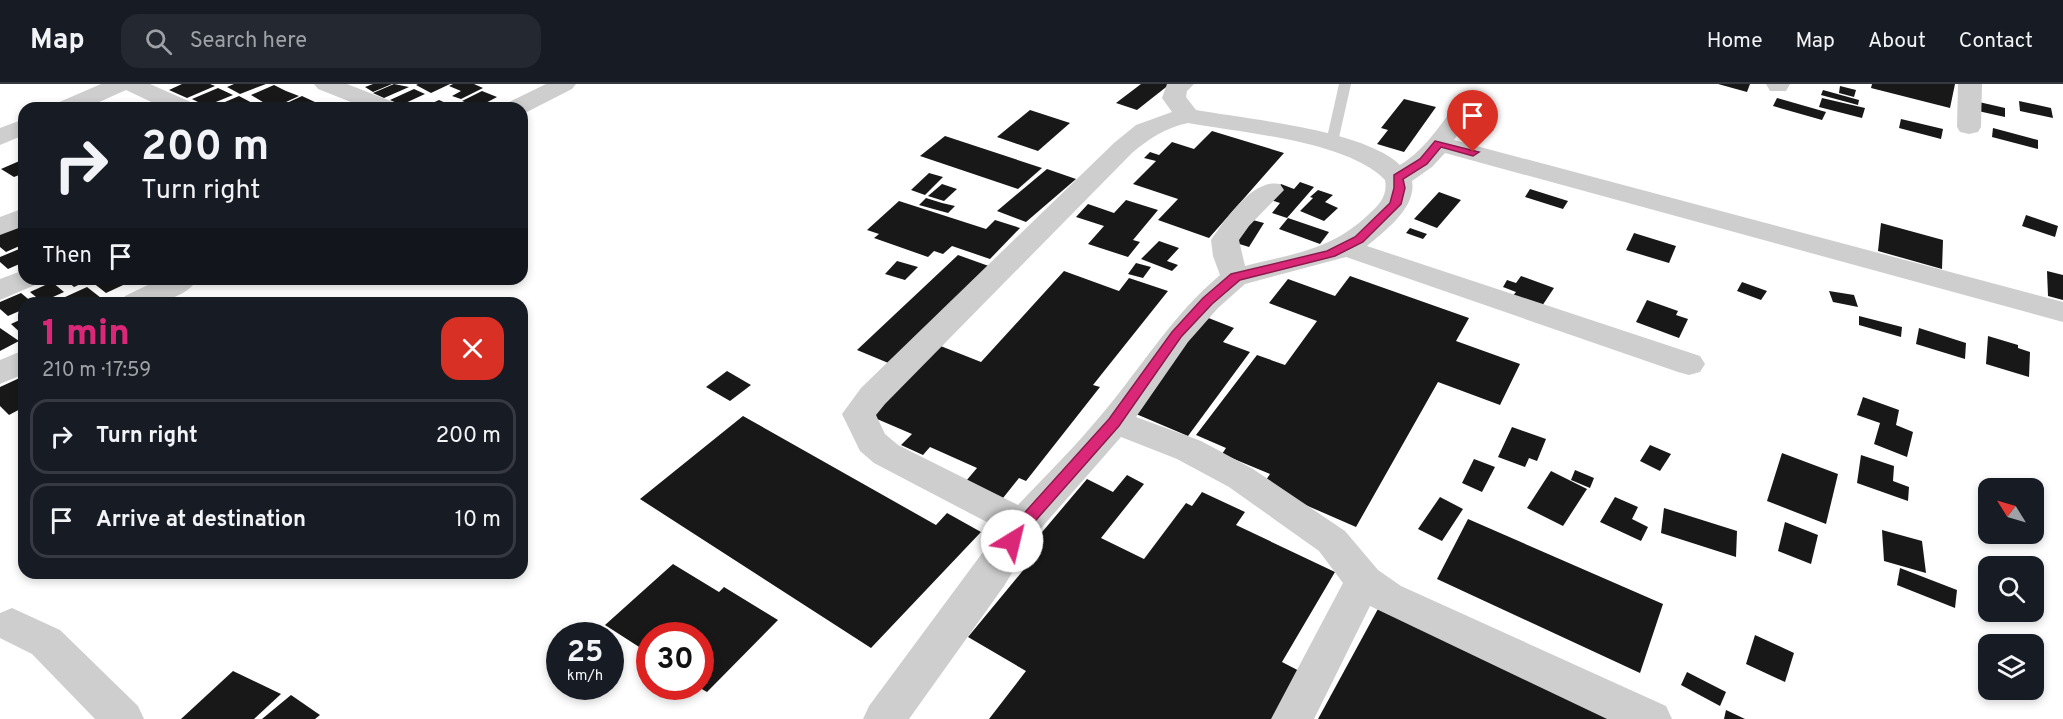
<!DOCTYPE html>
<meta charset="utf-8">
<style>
:root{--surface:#171b24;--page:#242831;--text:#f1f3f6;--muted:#9ea1a6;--line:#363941;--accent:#db2777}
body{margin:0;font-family:Overpass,sans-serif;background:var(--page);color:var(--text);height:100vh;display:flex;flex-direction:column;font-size:22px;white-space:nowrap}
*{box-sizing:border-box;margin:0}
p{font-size:20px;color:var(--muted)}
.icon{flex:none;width:33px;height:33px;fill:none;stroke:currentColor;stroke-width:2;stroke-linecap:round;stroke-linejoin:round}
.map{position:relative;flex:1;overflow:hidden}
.drawer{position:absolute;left:18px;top:213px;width:510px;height:282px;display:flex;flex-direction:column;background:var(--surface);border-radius:18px;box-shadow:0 3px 9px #0003}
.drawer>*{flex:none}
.top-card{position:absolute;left:18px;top:18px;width:510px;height:183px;border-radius:18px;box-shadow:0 3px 9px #0003;background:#171b24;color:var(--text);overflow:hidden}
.needle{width:39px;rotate:307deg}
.buttons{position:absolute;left:1978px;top:394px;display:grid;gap:12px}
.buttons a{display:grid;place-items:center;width:66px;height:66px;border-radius:12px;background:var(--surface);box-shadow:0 3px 9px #0003;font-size:30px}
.speed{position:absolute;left:546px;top:538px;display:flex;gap:12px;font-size:30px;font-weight:700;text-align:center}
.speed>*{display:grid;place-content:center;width:78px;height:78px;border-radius:50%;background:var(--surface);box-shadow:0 3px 9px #0003;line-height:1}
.speed small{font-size:15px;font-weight:400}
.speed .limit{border:9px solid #d22;background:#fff;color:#111}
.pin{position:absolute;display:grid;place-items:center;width:51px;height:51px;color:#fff;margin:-62px -26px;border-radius:50% 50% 50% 0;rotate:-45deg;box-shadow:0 0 6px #0007}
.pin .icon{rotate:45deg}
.me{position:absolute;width:66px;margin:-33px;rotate:36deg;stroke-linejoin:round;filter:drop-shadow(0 0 4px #0008)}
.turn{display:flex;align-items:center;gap:21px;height:126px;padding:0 24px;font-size:27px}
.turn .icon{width:78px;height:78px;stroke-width:2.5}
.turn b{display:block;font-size:42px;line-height:51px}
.then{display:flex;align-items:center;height:57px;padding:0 24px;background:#0003;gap:12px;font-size:22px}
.round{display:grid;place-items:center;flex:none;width:63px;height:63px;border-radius:18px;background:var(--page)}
.head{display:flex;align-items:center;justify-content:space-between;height:102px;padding:0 24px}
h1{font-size:36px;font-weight:800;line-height:45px;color:var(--accent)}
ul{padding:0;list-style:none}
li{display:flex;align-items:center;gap:18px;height:75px;margin:0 12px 9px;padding:0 12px;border:3px solid var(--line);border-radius:18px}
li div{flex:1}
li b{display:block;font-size:22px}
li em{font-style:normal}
header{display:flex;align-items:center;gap:36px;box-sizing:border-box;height:84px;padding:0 30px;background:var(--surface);border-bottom:2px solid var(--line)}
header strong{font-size:28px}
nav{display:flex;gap:33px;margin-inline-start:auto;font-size:21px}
.search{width:420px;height:54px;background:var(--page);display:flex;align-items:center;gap:15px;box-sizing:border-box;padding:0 21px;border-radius:18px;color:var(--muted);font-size:22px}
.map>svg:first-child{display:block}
</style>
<header>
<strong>Map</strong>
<div class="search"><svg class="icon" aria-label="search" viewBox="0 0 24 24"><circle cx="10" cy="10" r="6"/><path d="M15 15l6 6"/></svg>Search here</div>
<nav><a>Home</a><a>Map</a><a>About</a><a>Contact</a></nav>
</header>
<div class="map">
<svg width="2063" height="635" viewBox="0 0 2063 635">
<rect width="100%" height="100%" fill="#fff"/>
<!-- building -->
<g fill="#181818">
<polygon points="182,0 210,0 215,2 187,14 169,6"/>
<polygon points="234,0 266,0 240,10 227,3"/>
<polygon points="373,0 392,0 373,8 365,3"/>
<polygon points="394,0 409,3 384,14 373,9"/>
<polygon points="418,0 450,0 431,9 416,1"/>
<polygon points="453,0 474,0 483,4 461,15 452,12 461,7 449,2"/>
<polygon points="1141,0 1170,0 1137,26 1116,19"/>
<polygon points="1718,0 1750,0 1747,8"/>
<polygon points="1872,0 1955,0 1950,24 1871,4"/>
<polygon points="274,1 286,7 299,12 273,24 251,11"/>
<polygon points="1840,2 1856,6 1854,13 1839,9"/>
<polygon points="218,4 233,11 206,22 192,15"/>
<polygon points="414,5 425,10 401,21 390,16"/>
<polygon points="1823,6 1859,16 1858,21 1821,11"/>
<polygon points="482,7 497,13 478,23 462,17"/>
<polygon points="239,12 258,22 253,24 211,24"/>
<polygon points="302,12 317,19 307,24 276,24"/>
<polygon points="1777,14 1826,28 1822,36 1773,22"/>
<polygon points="1822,14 1865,24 1862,34 1819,23"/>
<polygon points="1404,15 1436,23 1404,68 1377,60 1388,46 1381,44"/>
<polygon points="439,16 448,20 440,24 422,24"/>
<polygon points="2019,17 2051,24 2053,34 2020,27"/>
<polygon points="1979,18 2005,24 2005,33 1978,27"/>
<polygon points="1030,26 1070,39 1038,67 997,53"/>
<polygon points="1901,35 1943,45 1941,55 1899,44"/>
<polygon points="1993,44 2038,56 2038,65 1992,53"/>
<polygon points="1212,47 1284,69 1209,154 1158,136 1178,115 1133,100 1156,77 1144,74 1150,68 1159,71 1172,58 1194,65"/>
<polygon points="945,52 1042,84 1018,105 920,72"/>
<polygon points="24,75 24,89 14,93 1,85"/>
<polygon points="1047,85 1076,95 1026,138 997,127"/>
<polygon points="929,89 943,93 925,111 911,106"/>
<polygon points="1300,98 1314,103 1287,134 1272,129 1280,119 1268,115 1281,100 1294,105"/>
<polygon points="942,100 957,105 944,117 928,112"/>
<polygon points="1530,105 1568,117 1563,125 1525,113"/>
<polygon points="1318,106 1333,111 1325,118 1338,124 1324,137 1300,127 1313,114 1310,113"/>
<polygon points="1439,108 1461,116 1437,144 1414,135"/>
<polygon points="926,114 942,119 955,122 948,129 919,121"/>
<polygon points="1126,116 1158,126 1133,156 1140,158 1128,173 1088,160 1104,142 1076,133 1088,120 1114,129"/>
<polygon points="899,117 986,145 995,136 1020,144 990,175 952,162 943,170 934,167 928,173 874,154 879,150 867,146"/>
<polygon points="2026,131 2058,142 2055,153 2022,142"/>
<polygon points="1288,134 1329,148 1320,160 1279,145"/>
<polygon points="1249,135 1264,139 1249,163 1233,158"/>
<polygon points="1881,139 1943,156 1942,185 1878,167"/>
<polygon points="17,142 24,148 24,160 6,168 0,163 0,149"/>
<polygon points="1410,144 1427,150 1423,155 1406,149"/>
<polygon points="1634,149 1676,162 1669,179 1626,166"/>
<polygon points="1159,157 1179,164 1167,177 1178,181 1172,187 1141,175"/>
<polygon points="24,163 24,178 8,185 0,178 0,173"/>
<polygon points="958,171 997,185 898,283 857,266"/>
<polygon points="897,177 918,183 905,196 885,190"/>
<polygon points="1136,179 1151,183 1143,194 1128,190"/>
<polygon points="1064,187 1119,207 1129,194 1168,207 1093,301 1100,303 1026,397 1019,394 1003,414 966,397 977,384 930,363 923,371 901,361 912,350 863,329 933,259 981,278"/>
<polygon points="2047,187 2063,191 2063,216 2048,212"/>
<polygon points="1350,192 1469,234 1456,257 1520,280 1500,321 1438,298 1356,443 1262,402 1270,390 1222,370 1226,364 1196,351 1257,271 1285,281 1317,237 1269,219 1288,195 1335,212"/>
<polygon points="1521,192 1554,204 1540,225 1511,214 1516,208 1503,203 1507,196 1516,199"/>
<polygon points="65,195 91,195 74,203"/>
<polygon points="97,195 136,195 106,209 92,198"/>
<polygon points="52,198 64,208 42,218 30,208"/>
<polygon points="1742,198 1767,207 1761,216 1737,207"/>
<polygon points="87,203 101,214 90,219 52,219"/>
<polygon points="1829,207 1854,211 1858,223 1833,218"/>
<polygon points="21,209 33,219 24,219 24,225 8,232 0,225 0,218"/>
<polygon points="1647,216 1678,227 1676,231 1688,235 1679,254 1636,238"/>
<polygon points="1859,232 1902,243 1901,253 1859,241"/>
<polygon points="1206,233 1234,244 1223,258 1250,268 1188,352 1129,327"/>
<polygon points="24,234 24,252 11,240"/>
<polygon points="0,244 19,257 0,267"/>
<polygon points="1919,244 1966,259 1965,275 1916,260"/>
<polygon points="1988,252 2018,261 2018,264 2030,268 2029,293 1986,280"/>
<polygon points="727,287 751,301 730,317 706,303"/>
<polygon points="24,292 24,323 9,331 0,322 0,303"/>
<polygon points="1863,313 1899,326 1896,341 1913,348 1907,373 1874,360 1880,339 1857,331"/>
<polygon points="743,332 936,441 947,429 981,448 871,564 640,415"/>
<polygon points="1512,343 1546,355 1537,377 1529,374 1525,383 1498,373"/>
<polygon points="1650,361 1671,370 1660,387 1640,377"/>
<polygon points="1782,369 1838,390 1826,440 1767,417"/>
<polygon points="1861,371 1894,382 1893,397 1909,403 1908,417 1857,399"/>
<polygon points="1474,375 1495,383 1482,408 1462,399"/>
<polygon points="1575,386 1594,394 1590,404 1571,396"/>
<polygon points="1551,387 1587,405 1563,442 1527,424"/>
<polygon points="1127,391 1144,400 1101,454 1144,475 1186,419 1192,422 1202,408 1245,428 1236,441 1335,488 1282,578 1309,592 1285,635 989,635 1026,587 968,553 1030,478 1021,473 1087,395 1113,408"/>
<polygon points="1440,413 1463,425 1442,457 1418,445"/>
<polygon points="1615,413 1638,423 1632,435 1648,443 1641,457 1600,438"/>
<polygon points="1664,424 1737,447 1736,473 1661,449"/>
<polygon points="1468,435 1663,520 1640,589 1437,495"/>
<polygon points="1785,438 1818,451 1811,480 1778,467"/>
<polygon points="1882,446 1922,457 1926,489 1884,477"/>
<polygon points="673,480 719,508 724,503 778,536 707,608 700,604 700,552 650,552 650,570 605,541"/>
<polygon points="1900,484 1957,506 1955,524 1897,501"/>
<polygon points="1379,523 1612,635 1318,635"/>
<polygon points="1755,551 1794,569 1785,598 1746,580"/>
<polygon points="233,587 281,610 254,635 181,635"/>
<polygon points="1687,588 1726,608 1720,622 1681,601"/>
<polygon points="291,611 320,631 315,635 262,635"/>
<polygon points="1726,626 1745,635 1724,635"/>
</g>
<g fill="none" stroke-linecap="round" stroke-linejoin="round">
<!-- lane -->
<polygon fill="#cecece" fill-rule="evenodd" points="1339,0 1351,0 1338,58 1332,62 1326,58"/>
<!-- street -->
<g fill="#cecece" fill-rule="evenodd">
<polygon points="101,0 150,0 193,19 196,24 164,24 126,6 86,24 54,24 57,19"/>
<polygon points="314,0 347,0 396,19 399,24 366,24 318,5"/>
<polygon points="546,0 576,0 572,5 525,29 522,30 522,24 504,24 507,19"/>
<path d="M1167 0H1194L1187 7 1186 13 1196 26C1247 35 1364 46 1400 81 1428 64 1445 34 1465 7H1481L1485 12 1454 56 2063 218V238L1445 69 1432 83 1412 97C1417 123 1385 147 1367 162L1700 272 1705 280 1700 288 1689 291 1678 288 1346 173 1245 200 1218 224 1188 258 1136 333 1201 357 1253 385 1345 447 1378 486 1401 502 1666 622 1672 635H1607L1370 522 1314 635H1271L1343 499 1319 467 1229 403 1177 375 1121 353 1036 450 1004 502 909 635H863L869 622 1000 445 874 379 860 367 842 330 861 304 1114 59 1136 41 1172 28 1162 14ZM1188 39C1243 49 1347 57 1385 96 1388 112 1379 121 1368 131 1331 166 1293 170 1245 182L1239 156 1249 142 1284 106 1280 100C1253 94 1225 136 1211 156L1213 172 1220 191C1172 231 1142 283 1102 330 1076 362 1046 391 1018 421L898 361 885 350 876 331 885 320 1132 69C1150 54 1165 44 1188 39Z"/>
<polygon points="1766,0 1790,0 1786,7 1770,7"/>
<polygon points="1958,0 1982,0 1981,43 1978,48 1969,50 1960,48 1957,43"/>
<polygon points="24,35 24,51 0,61 0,44"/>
<polygon points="24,124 24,142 0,151 0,133"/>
<polygon points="24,186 24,195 40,195 35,201 0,216 0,195"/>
<path d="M160 195H198C181 220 147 219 121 219L125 212Z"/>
<polygon points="24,266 24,290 0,300 0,276"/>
<polygon points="12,524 60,546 138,622 144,635 95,635 32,570 0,554 0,529"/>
</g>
</g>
<!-- route -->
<polygon fill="#db2777" stroke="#8e194d" stroke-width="1.5" points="1435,57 1479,68 1473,72 1441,63 1427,80 1403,95 1405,104 1401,120 1363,158 1335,172 1240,196 1212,220 1181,253 1119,342 1029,444 1018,461 1007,461 1005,457 1018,436 1109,335 1172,248 1203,214 1231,190 1327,167 1355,153 1390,119 1394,104 1394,91 1420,75"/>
</svg>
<div class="buttons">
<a><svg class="needle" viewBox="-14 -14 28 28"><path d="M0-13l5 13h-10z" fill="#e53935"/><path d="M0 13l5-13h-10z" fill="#9ea1a6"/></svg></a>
<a><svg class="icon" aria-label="search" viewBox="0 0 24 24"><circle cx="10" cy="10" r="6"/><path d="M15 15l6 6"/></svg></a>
<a><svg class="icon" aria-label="layers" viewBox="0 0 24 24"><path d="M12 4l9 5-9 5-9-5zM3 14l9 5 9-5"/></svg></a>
</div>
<div class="speed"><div>25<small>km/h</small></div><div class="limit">30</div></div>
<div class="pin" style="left:1473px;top:68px;background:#d93025"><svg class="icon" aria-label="arrive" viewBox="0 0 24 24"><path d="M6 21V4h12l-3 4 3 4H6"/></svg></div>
<svg class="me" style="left:1012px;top:457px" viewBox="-20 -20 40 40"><circle r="19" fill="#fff"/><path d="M0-13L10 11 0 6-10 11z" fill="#db2777"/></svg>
<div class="top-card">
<div class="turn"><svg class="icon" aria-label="right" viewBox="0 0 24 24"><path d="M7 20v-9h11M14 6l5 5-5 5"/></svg><div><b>200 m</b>Turn right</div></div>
<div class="then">Then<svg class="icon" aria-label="arrive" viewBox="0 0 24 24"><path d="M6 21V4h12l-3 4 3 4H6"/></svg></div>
</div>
<section class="drawer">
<div class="head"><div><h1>1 min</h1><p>210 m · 17:59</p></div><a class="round" style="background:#d93025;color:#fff"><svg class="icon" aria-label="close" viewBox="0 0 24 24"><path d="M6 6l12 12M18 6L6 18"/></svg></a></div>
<ul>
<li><svg class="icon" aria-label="right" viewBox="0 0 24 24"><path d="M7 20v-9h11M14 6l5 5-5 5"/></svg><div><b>Turn right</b></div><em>200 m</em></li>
<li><svg class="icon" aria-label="arrive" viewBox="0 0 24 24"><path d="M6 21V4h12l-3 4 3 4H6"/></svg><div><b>Arrive at destination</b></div><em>10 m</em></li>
</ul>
</section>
</div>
